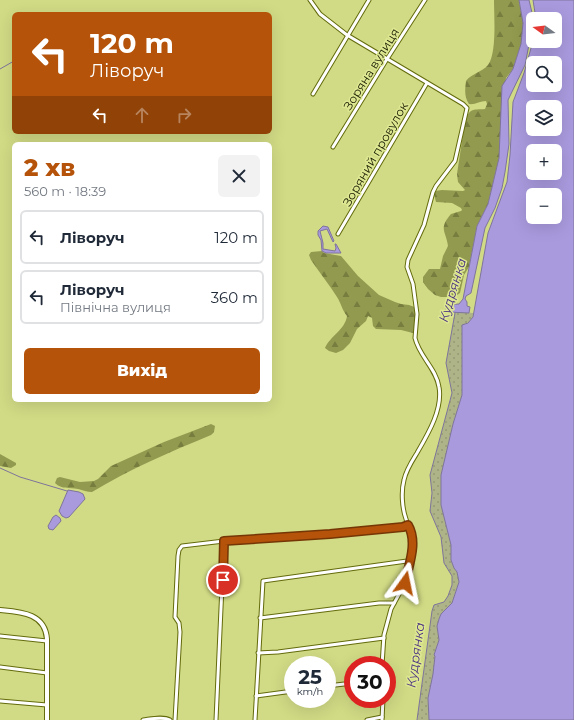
<!DOCTYPE html>
<html lang="uk">
<meta charset="utf-8">
<style>
:root{--surface:#fff;--page:#f2f2f3;--text:#1f2937;--muted:#747a83;--line:#e0e1e3;--accent:#b45309}
body{margin:0;font-family:Montserrat,sans-serif;background:var(--page);color:var(--text);height:100vh;display:flex;flex-direction:column;font-size:15px;white-space:nowrap}
*{box-sizing:border-box;margin:0}
p{font-size:13px;color:var(--muted)}
.icon{flex:none;width:22px;height:22px;fill:none;stroke:currentColor;stroke-width:2;stroke-linecap:round;stroke-linejoin:round}
.map{position:relative;flex:1;overflow:hidden}
.panel{position:absolute;left:12px;top:142px;width:260px;height:260px;display:flex;flex-direction:column;background:var(--surface);border-radius:6px;box-shadow:0 4px 16px #0002}
.panel>*{flex:none}
.hud{position:absolute;left:12px;top:12px;width:260px;height:122px;border-radius:6px;box-shadow:0 4px 16px #0002;background:#b45309;color:#fff;overflow:hidden}
.needle{width:26px;rotate:285deg}
.fabs{position:absolute;left:526px;top:12px;display:grid;gap:8px}
.fabs a{display:grid;place-items:center;width:36px;height:36px;border-radius:6px;background:var(--surface);box-shadow:0 4px 16px #0002;font-size:20px}
.speed{position:absolute;left:284px;top:656px;display:flex;gap:8px;font-size:20px;font-weight:700;text-align:center}
.speed>*{display:grid;place-content:center;width:52px;height:52px;border-radius:50%;background:var(--surface);box-shadow:0 4px 16px #0002;line-height:1}
.speed small{font-size:10px;font-weight:400}
.speed .limit{border:6px solid #d22;background:#fff;color:#111}
.pin{position:absolute;display:grid;place-items:center;width:34px;height:34px;color:#fff;margin:-17px;border:2px solid #fff;border-radius:50%;box-shadow:0 1px 4px #0007}
.me{position:absolute;width:44px;margin:-22px;rotate:12deg;stroke-linejoin:round;filter:drop-shadow(0 0 3px #0008)}
.turn{display:flex;align-items:center;gap:14px;height:84px;padding:0 12px;font-size:18px}
.turn .icon{width:52px;height:52px;stroke-width:2.5}
.turn b{display:block;font-size:28px;line-height:34px}
.lanes{display:flex;align-items:center;height:38px;padding:0 12px;background:#0003;justify-content:center;gap:20px;direction:ltr}
.lanes .off{opacity:.35}
.round{display:grid;place-items:center;flex:none;width:42px;height:42px;border-radius:6px;background:var(--page)}
.overview{display:flex;align-items:center;justify-content:space-between;height:68px;padding:0 12px}
h1{font-size:24px;font-weight:800;line-height:30px;color:var(--accent)}
.action{display:flex;gap:8px;margin-top:auto;padding:8px 12px}
.action a{flex:1;height:46px;border-radius:6px;background:var(--accent);color:#fff;font-size:16px;font-weight:800;line-height:46px;text-align:center}
ul{padding:0;list-style:none}
li{display:flex;align-items:center;gap:12px;height:54px;margin:0 8px 6px;padding:0 4px;border:2px solid var(--line);border-radius:6px}
li div{flex:1}
li b{display:block;font-size:15px}
li em{font-style:normal}
.map>svg:first-child{display:block}
</style>
<div class="map">
<svg width="574" height="720" viewBox="0 0 574 720">
<defs>
<pattern id="grass-dots" width="8" height="8" patternUnits="userSpaceOnUse"><rect width="8" height="8" fill="#aeb488"/><path d="M2 2h.1M6 6h.1" fill="none" stroke="#959a74" stroke-width="1.8" stroke-linecap="round"/></pattern>
<pattern id="forest-firs" width="22" height="20" patternUnits="userSpaceOnUse"><rect width="22" height="20" fill="#929a4f"/><path d="M5 1l3.5 6h-7zM16 11l3.5 6h-7z" fill="#767d3f"/></pattern>
</defs>
<rect width="100%" height="100%" fill="#d1db85"/>
<!-- grass -->
<path fill="url(#grass-dots)" d="M455 312 474 313C472 320 468 323 462 325V395L453 424 441 475V505L451 545V560L454 568 457 572 459 582 452 603 441 614 439 619 437 626 439 640 434 655 435 656 433 674 428 698 429 720H417L432 611 434 605 444 602 448 596 452 585V576L444 563 441 537 430 511 432 493 430 475 452 393 446 363Z"/>
<!-- forest -->
<g fill="url(#forest-firs)">
<path d="M494 0H519L523 23 521 44 513 69 506 78 502 103 499 158 488 204 477 226 469 267 464 275 460 293 454 297H441L435 295 428 289 423 282V277L429 269H440L443 256 448 246C446 231 438 229 451 214L461 211 462 210 461 208 452 203 436 202 434 194 435 191 442 190 463 191 465 190 458 182 457 174 465 121C470 108 472 110 485 109L487 104 486 101C480 101 475 105 469 104 464 97 465 89 466 81 471 74 482 72 488 65 497 53 494 15 494 0Z"/>
<path d="M322 251 324 253 341 256 358 276 379 295 395 302 401 304 409 305 417 308 418 321 415 332 413 333 401 330 376 329 373 326 372 318 368 316 366 321 357 329 350 343 343 350 336 353 329 351 325 348C330 336 345 330 347 316 342 310 341 303 337 297 329 284 319 272 311 260L309 255 311 252Z"/>
<path d="M211 424 215 426 214 432 211 435C170 452 130 469 92 492 87 492 83 490 78 489 69 487 62 490 55 483L57 478 60 477 80 482 94 481 98 479 111 466 164 442Z"/>
<polygon points="0,454 16,463 16,465 11,468 0,466"/>
</g>
<!-- water -->
<g fill="#a99ade" stroke="#7e749b" fill-rule="evenodd">
<polygon points="519,0 529,0 533,17 533,24 525,65 508,100 509,144 505,172 502,188 495,208 485,228 471,293 466,296 465,299 467,302 467,306 470,307 469,313 448,312 446,310 446,305 459,304 463,299 477,226 488,204 499,158 502,86 513,69 521,44 523,23"/>
<path d="M533 0H574V720H429L428 698 433 674 435 656 434 655 439 640 437 626 439 619 441 614 452 603 459 582 457 572 454 568 451 560V545L441 505V475L453 424 462 395V325L468 323 473 317 488 233 507 182 510 155 513 102 524 73 533 41H555V19H536ZM533 63H555V85H533ZM533 107H555V129H533ZM533 151H555V173H533ZM533 195H555V217H533Z"/>
<polygon points="323,226 328,227 334,241 333,242 327,229 320,231 323,243 323,249 335,251 336,248 335,244 336,244 341,253 326,253 322,251 321,240 318,235 318,231"/>
<polygon points="68,490 79,492 83,494 85,499 69,517 66,518 62,516 59,511"/>
<polygon points="56,515 60,518 61,521 53,530 49,529 48,526 53,517"/>
</g>
<g fill="none" stroke-linecap="round" stroke-linejoin="round">
<!-- stream -->
<g stroke="#7e749b" stroke-width="1">
<polyline points="0,69 14,61"/>
<polyline points="0,468 20,477 67,491"/>
<polyline points="417,720 432,611 434,605 444,602 448,596 452,585 452,576 444,563 441,537 430,511 432,493 430,475 452,393 446,363 455,313"/>
</g>
<defs>
<g id="minor">
<path d="M310 0 320 14 347 35 463 104 467 108 455 161 436 186 433 192 424 225 408 260 407 267 413 284 417 314 415 338C419 356 436 368 439 387 443 409 428 434 417 453 412 461 406 470 404 480 401 491 402 508 406 519 409 530 413 534 413 545L405 583 391 609 384 635 382 665"/>
<polyline points="313,94 369,0"/>
<polyline points="333,147 387,59 425,0"/>
<polyline points="338,234 427,83"/>
<polyline points="260,618 379,603 394,603"/>
<polyline points="0,636 47,641"/>
<polyline points="258,653 278,652 384,638"/>
<polyline points="0,667 47,673"/>
<polyline points="327,686 353,683"/>
<polyline points="256,696 293,691"/>
<polyline points="0,701 47,705"/>
<path d="M143 720C151 719 163 716 170 720"/>
<polyline points="175,720 180,632 179,623 175,617 178,556 179,550 182,546 224,541 330,534 403,527 408,525"/>
<polyline points="216,720 224,541"/>
<polyline points="255,720 263,581 407,561 409,559"/>
<polyline points="367,720 382,717"/>
<polyline points="382,720 383,699"/>
</g>
<path id="tertiary" d="M0 610C21 612 45 613 47 639V720"/>
</defs>
<!-- minor casing -->
<use href="#minor" stroke="#646b0c" stroke-width="5"/>
<!-- tertiary casing -->
<use href="#tertiary" stroke="#646b0c" stroke-width="6"/>
<!-- minor -->
<use href="#minor" stroke="#fff" stroke-width="3"/>
<!-- tertiary -->
<use href="#tertiary" stroke="#fff" stroke-width="4"/>
</g>
<g fill="none" stroke-linecap="round" stroke-linejoin="round">
<defs>
<path id="route" d="M223 580 224 541 330 534 403 527 408 525C418 542 409 564 405 583"/>
</defs>
<!-- route casing -->
<use href="#route" stroke="#753606" stroke-width="10"/>
<!-- route -->
<use href="#route" stroke="#b45309" stroke-width="7"/>
</g>
<g text-anchor="middle" dominant-baseline="central" stroke-width="3" stroke-linejoin="round" paint-order="stroke">
<!-- street labels -->
<g font-size="12" fill="#1a1d00" stroke="#dee892">
<text transform="translate(371 69) rotate(-58)">Зоряна вулиця</text>
<text transform="translate(375 154) rotate(-60)">Зоряний провулок</text>
</g>
<!-- water labels -->
<g font-size="13" font-style="italic" fill="#4b3282" stroke="#dee892">
<text transform="translate(452 290) rotate(-73)">Кудрянка</text>
<text transform="translate(415 655) rotate(-82)">Кудрянка</text>
</g>
</g>
</svg>
<div class="fabs">
<a><svg class="needle" viewBox="-14 -14 28 28"><path d="M0-13l5 13h-10z" fill="#e53935"/><path d="M0 13l5-13h-10z" fill="#747a83"/></svg></a>
<a><svg class="icon" aria-label="search" viewBox="0 0 24 24"><circle cx="10" cy="10" r="6"/><path d="M15 15l6 6"/></svg></a>
<a><svg class="icon" aria-label="layers" viewBox="0 0 24 24"><path d="M12 4l9 5-9 5-9-5zM3 14l9 5 9-5"/></svg></a>
<a>+</a>
<a>−</a>
</div>
<div class="speed"><div>25<small>km/h</small></div><div class="limit">30</div></div>
<div class="pin" style="left:223px;top:580px;background:#d93025"><svg class="icon" aria-label="arrive" viewBox="0 0 24 24"><path d="M6 21V4h12l-3 4 3 4H6"/></svg></div>
<svg class="me" style="left:405px;top:583px" viewBox="-20 -20 40 40"><path d="M0-17L14 15 0 8-14 15z" fill="#b45309" stroke="#fff" stroke-width="4"/></svg>
<div class="hud">
<div class="turn"><svg class="icon" aria-label="left" viewBox="0 0 24 24"><path d="M17 20v-9H6M10 6l-5 5 5 5"/></svg><div><b>120 m</b>Ліворуч</div></div>
<div class="lanes"><svg class="icon" aria-label="left" viewBox="0 0 24 24"><path d="M17 20v-9H6M10 6l-5 5 5 5"/></svg><svg class="icon off" aria-label="ahead" viewBox="0 0 24 24"><path d="M12 20V5M6 11l6-6 6 6"/></svg><svg class="icon off" aria-label="right" viewBox="0 0 24 24"><path d="M7 20v-9h11M14 6l5 5-5 5"/></svg></div>
</div>
<section class="panel">
<div class="overview"><div><h1>2 хв</h1><p>560 m · 18:39</p></div><a class="round"><svg class="icon" aria-label="close" viewBox="0 0 24 24"><path d="M6 6l12 12M18 6L6 18"/></svg></a></div>
<ul>
<li><svg class="icon" aria-label="left" viewBox="0 0 24 24"><path d="M17 20v-9H6M10 6l-5 5 5 5"/></svg><div><b>Ліворуч</b></div><em>120 m</em></li>
<li><svg class="icon" aria-label="left" viewBox="0 0 24 24"><path d="M17 20v-9H6M10 6l-5 5 5 5"/></svg><div><b>Ліворуч</b><p>Північна вулиця</p></div><em>360 m</em></li>
</ul>
<div class="action"><a>Вихід</a></div>
</section>
</div>
